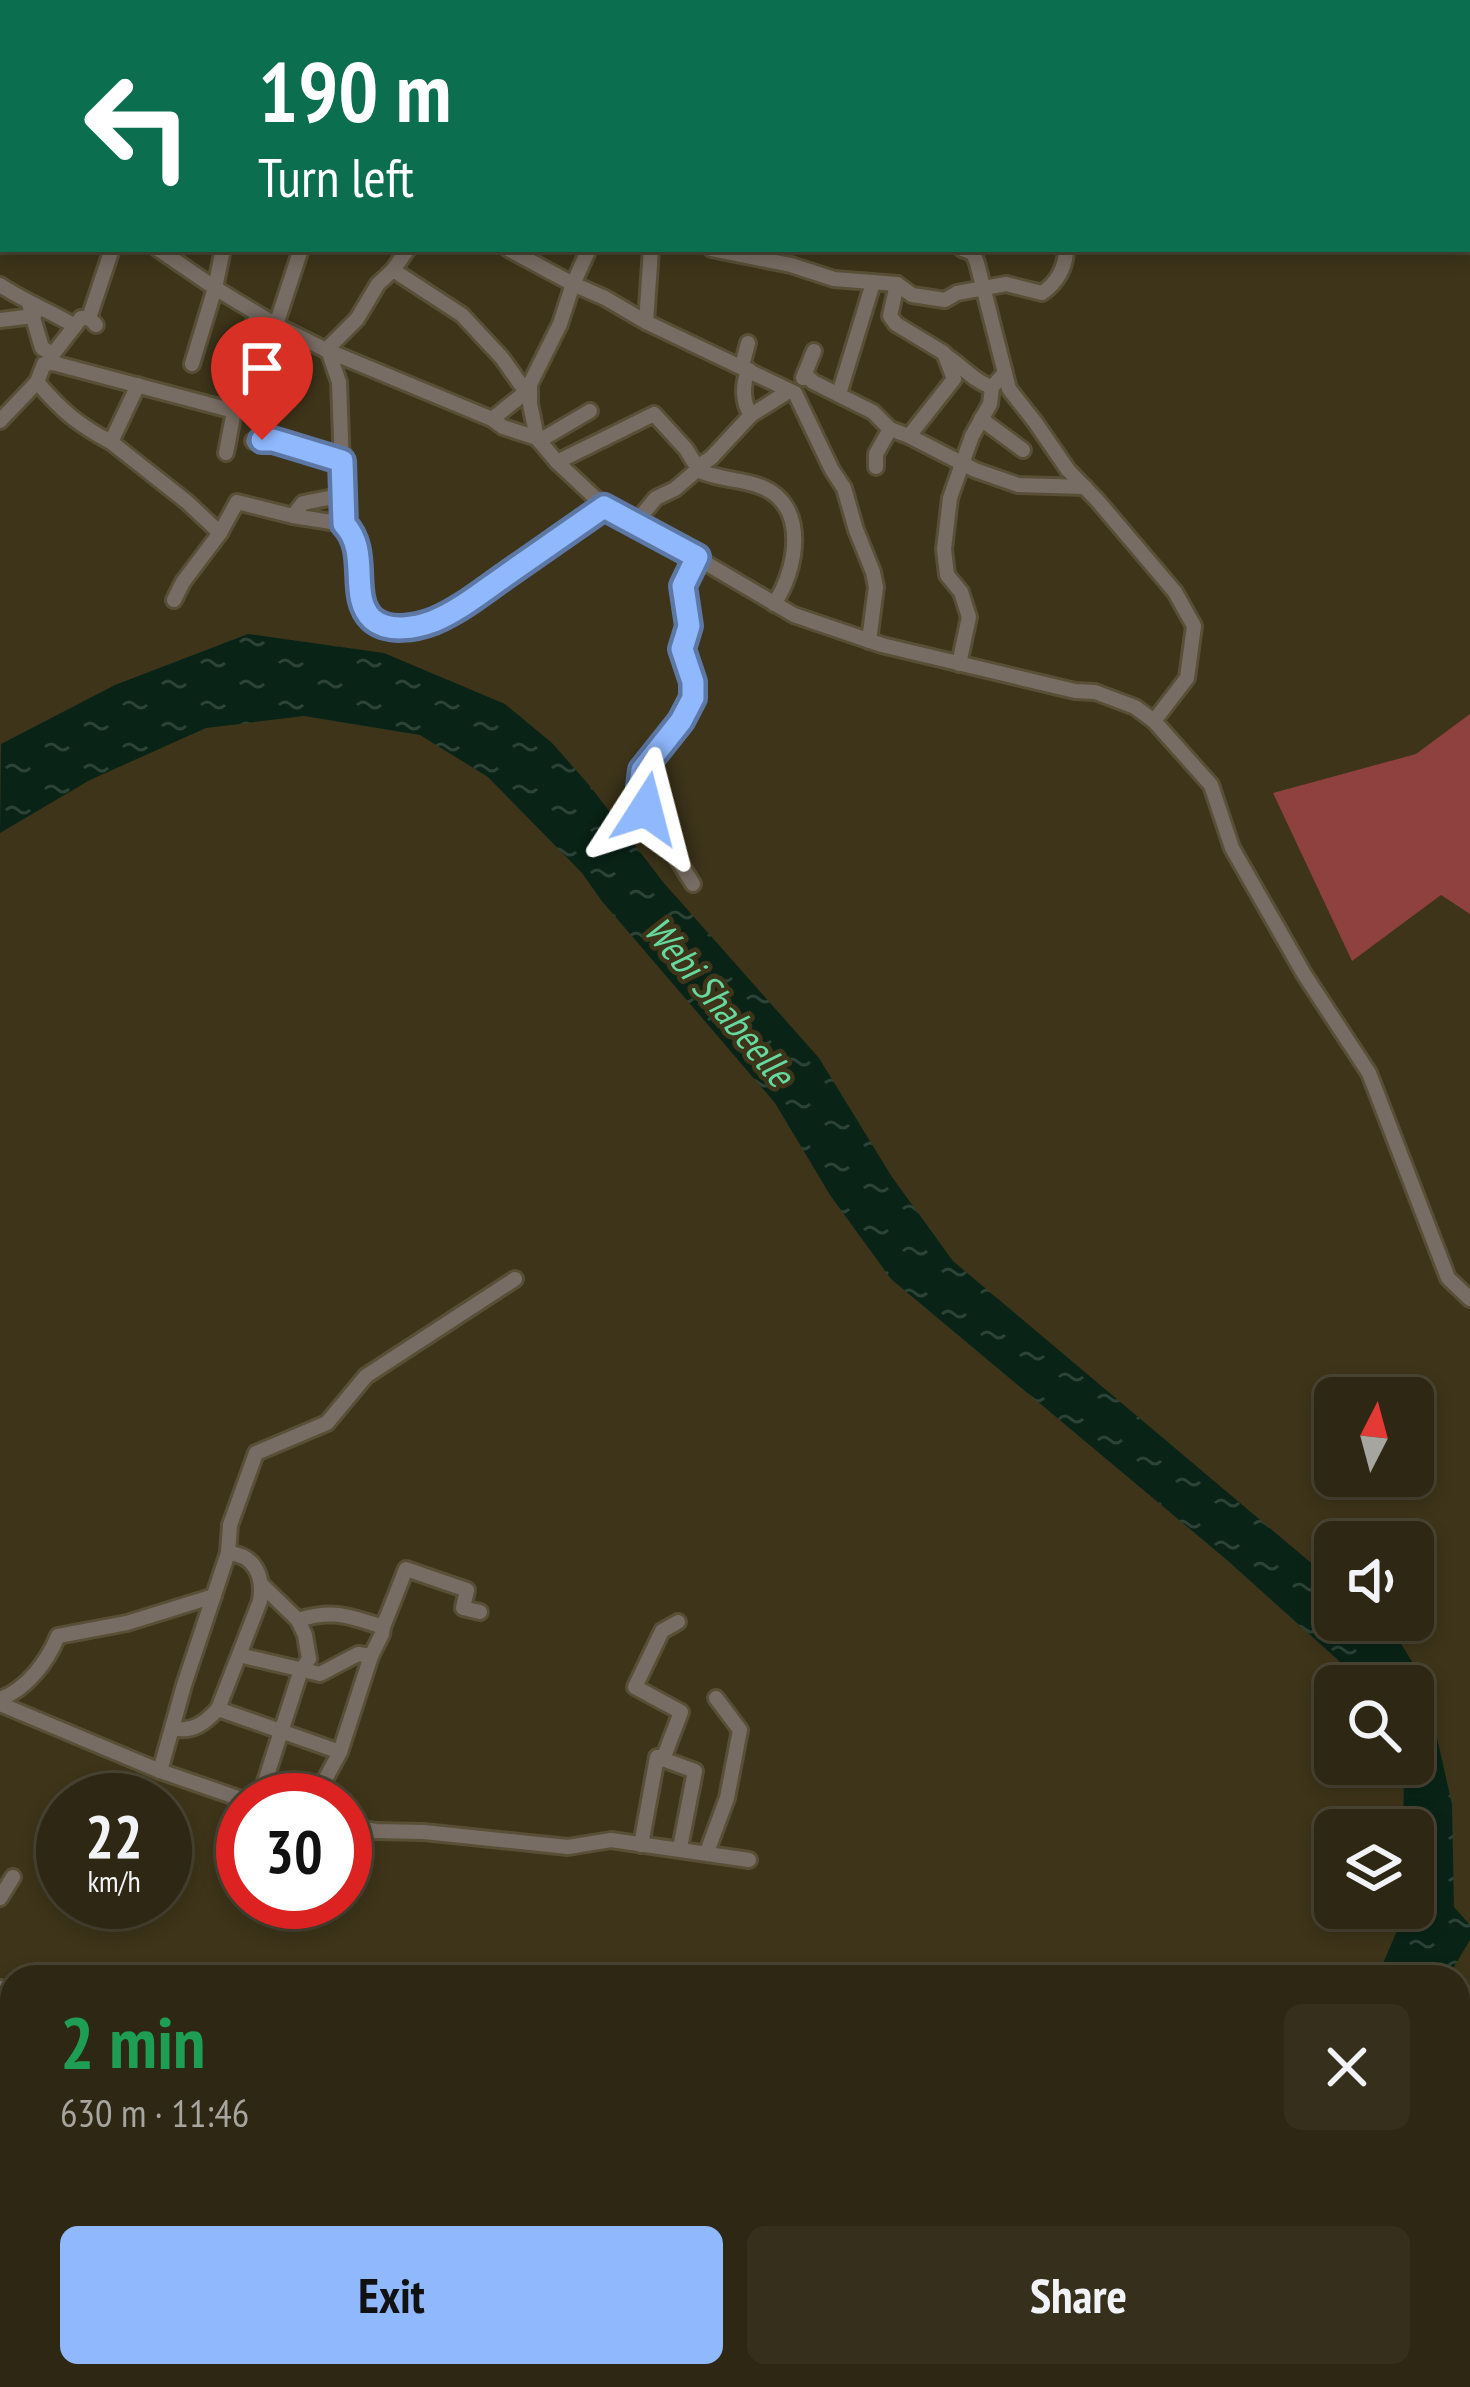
<!DOCTYPE html>
<meta charset="utf-8">
<style>
:root{--surface:#2e2713;--page:#362f1c;--text:#f1f3f6;--muted:#a7a5a0;--line:#494433;--accent:#8fb8fd}
body{margin:0;font-family:"PT Sans Narrow",sans-serif;background:var(--page);color:var(--text);height:100vh;display:flex;flex-direction:column;font-size:45px;white-space:nowrap}
*{box-sizing:border-box;margin:0}
p{font-size:39px;color:var(--muted)}
.icon{flex:none;width:66px;height:66px;fill:none;stroke:currentColor;stroke-width:2;stroke-linecap:round;stroke-linejoin:round}
.map{position:relative;flex:1;overflow:hidden}
.drawer{position:absolute;left:0px;top:1965px;width:1470px;height:423px;display:flex;flex-direction:column;background:var(--surface);border-radius:36px 36px 0 0;box-shadow:0 6px 18px #0003,0 0 0 3px var(--line)}
.drawer>*{flex:none}
.guide{position:absolute;left:0px;top:0px;width:1470px;height:252px;box-shadow:0 6px 18px #0003,0 0 0 3px var(--line);background:#0b6e4f;color:#fff;overflow:hidden}
.needle{width:78px;rotate:6deg}
.fabs{position:absolute;left:1314px;top:1377px;display:grid;gap:24px}
.fabs a{display:grid;place-items:center;width:120px;height:120px;border-radius:18px;background:var(--surface);box-shadow:0 6px 18px #0003,0 0 0 3px var(--line);font-size:60px}
.speed{position:absolute;left:36px;top:1773px;display:flex;gap:24px;font-size:60px;font-weight:700;text-align:center}
.speed>*{display:grid;place-content:center;width:156px;height:156px;border-radius:50%;background:var(--surface);box-shadow:0 6px 18px #0003,0 0 0 3px var(--line);line-height:1}
.speed small{font-size:30px;font-weight:400}
.speed .limit{border:18px solid #d22;background:#fff;color:#111}
.pin{position:absolute;display:grid;place-items:center;width:102px;height:102px;color:#fff;margin:-123px -51px;border-radius:50% 50% 50% 0;rotate:-45deg;box-shadow:0 0 12px #0007}
.pin .icon{rotate:45deg}
.me{position:absolute;width:132px;margin:-66px;rotate:9deg;stroke-linejoin:round;filter:drop-shadow(0 0 9px #0008)}
.turn{display:flex;align-items:center;gap:42px;height:252px;padding:0 60px;font-size:54px}
.turn .icon{width:156px;height:156px;stroke-width:2.5}
.turn b{display:block;font-size:84px;line-height:102px}
.round{display:grid;place-items:center;flex:none;width:126px;height:126px;border-radius:18px;background:var(--page)}
.head{display:flex;align-items:center;justify-content:space-between;height:204px;padding:0 60px}
h1{font-size:72px;font-weight:700;line-height:90px;color:#1e9e55}
.primary-button{display:flex;gap:24px;margin-top:auto;padding:24px 60px}
.primary-button a{flex:1;height:138px;border-radius:18px;background:var(--accent);color:#111;font-size:48px;font-weight:700;line-height:138px;text-align:center}
.primary-button a+a{background:var(--page);color:var(--text)}
.map>svg:first-child{display:block}
</style>
<div class="map">
<svg width="1470" height="2387" viewBox="0 0 1470 2387">
<defs>
<pattern id="water-ripples" width="26" height="14" patternUnits="userSpaceOnUse" patternTransform="scale(3)"><rect width="26" height="14" fill="#092417"/><path d="M2 4q2-2 4 0t4 0M15 11q2-2 4 0t4 0" fill="none" stroke="#2d4338"/></pattern>
</defs>
<rect width="100%" height="100%" fill="#3d3419"/>
<!-- green -->
<polygon fill="#8e413e" points="1470,714 1470,914 1441,895 1352,961 1273,793 1416,754"/>
<!-- water -->
<polygon fill="url(#water-ripples)" points="248,634 384,653 505,704 552,743 590,786 663,882 819,1058 892,1177 953,1261 1335,1583 1335,1620 1376,1620 1400,1642 1424,1681 1452,1804 1454,1907 1470,1925 1470,1940 1448,1977 1377,1977 1407,1908 1413,1908 1413,1830 1403,1830 1404,1776 1402,1764 1413,1764 1413,1686 1357,1686 1338,1660 1227,1560 891,1279 830,1195 775,1103 601,900 582,873 488,777 420,735 304,716 206,728 90,780 0,833 1,744 115,685"/>
<g fill="none" stroke-linecap="round" stroke-linejoin="round">
<defs>
<g id="minor">
<polyline points="169,0 194,3"/>
<polyline points="559,0 572,3"/>
<polyline points="782,0 791,3"/>
<polyline points="1007,0 1012,3"/>
<polyline points="106,3 107,0"/>
<polyline points="264,3 264,0"/>
<polyline points="355,3 356,0"/>
<polyline points="437,3 438,0"/>
<polyline points="715,3 717,0"/>
<polyline points="1026,3 1027,0"/>
<polyline points="0,25 3,26"/>
<polyline points="0,77 3,77"/>
<polyline points="0,149 3,150"/>
<polyline points="158,249 215,288 276,325 326,350 492,419 503,427 537,438 557,462 605,507 636,522 794,615 882,645 1075,691 1095,692 1135,707 1154,721 1211,785 1232,848 1304,974 1369,1073 1448,1278 1470,1299"/>
<polyline points="508,249 573,284 605,298 646,322 795,393 832,470 844,488 856,530 873,572 876,587 869,641"/>
<path d="M711 249 791 265 834 279 897 284 912 295 945 300 957 293 1006 284 1042 293C1057 283 1066 267 1066 249"/>
<polyline points="962,249 973,253 977,263 1009,389 1035,422 1068,470 1097,500 1175,592 1194,626 1187,678 1154,721"/>
<polyline points="393,270 462,315 502,358 526,392"/>
<path d="M0 285C24 301 50 311 75 326"/>
<polyline points="29,304 42,348 53,354"/>
<polyline points="89,318 112,249"/>
<polyline points="0,320 34,316"/>
<polyline points="646,322 651,249"/>
<polyline points="276,325 301,249"/>
<polyline points="326,350 357,319 378,284 393,270 408,249"/>
<path d="M328 350 339 382 344 524C372 554 349 597 372 619 388 633 416 629 434 621 460 610 482 592 505 576 538 553 571 530 605 507"/>
<path d="M948 357C963 367 975 382 992 387"/>
<polyline points="53,363 53,354 81,318 89,318 96,325"/>
<polyline points="192,364 215,288 223,249"/>
<polyline points="742,366 748,343"/>
<path d="M749 370C742 383 742 402 751 415"/>
<polyline points="805,374 813,382 873,412 890,429 876,454 876,467"/>
<polyline points="803,378 814,351"/>
<path d="M37 382C61 410 78 425 111 442"/>
<polyline points="530,384 530,404 537,438"/>
<polyline points="138,385 111,442 187,502 220,533"/>
<polyline points="839,394 873,283"/>
<polyline points="492,419 526,392 560,324 573,284 589,249"/>
<polyline points="981,419 1023,450"/>
<polyline points="0,421 37,382 44,364 53,363 234,411"/>
<polyline points="890,429 909,436 954,379 944,353 896,324 890,316 897,284"/>
<polyline points="909,436 975,470 1018,485 1085,487"/>
<polyline points="253,441 273,440 342,461"/>
<polyline points="539,441 590,411"/>
<polyline points="226,453 234,411 237,366 244,341 258,315"/>
<polyline points="557,462 654,414 686,449 697,467"/>
<path d="M697 470C722 481 741 478 762 487 809 506 797 570 774 604"/>
<polyline points="293,516 344,524"/>
<polyline points="636,522 656,498 675,489 697,470 697,467 711,458 751,415 789,391"/>
<polyline points="174,600 183,582 220,533 237,502 293,516 303,503 344,495"/>
<polyline points="959,664 969,617 961,592 947,575 944,549 950,498 972,436 990,404 992,387 1005,373"/>
<polyline points="693,884 646,809 640,786 642,770 681,721 693,698 693,682 682,649 689,626 683,586 684,579 697,557"/>
<path d="M228 1553C255 1555 264 1576 260 1601L218 1709 340 1752 371 1656 358 1654 320 1674 239 1655"/>
<path d="M263 1586 298 1620C333 1609 349 1616 383 1627L382 1634 371 1656"/>
<polyline points="383,1627 406,1569 467,1590 463,1608 480,1612"/>
<path d="M0 1699C27 1689 47 1662 58 1636L127 1623 214 1596"/>
<polyline points="0,1704 160,1771 244,1800"/>
<path d="M173 1728C192 1733 205 1723 218 1709"/>
<polyline points="663,1759 681,1712 635,1687 662,1631 678,1622"/>
<polyline points="160,1771 184,1685 228,1553 230,1525 256,1453 327,1423 366,1376 515,1279"/>
<polyline points="259,1800 301,1670 309,1659 305,1635 298,1620"/>
<polyline points="314,1800 340,1752"/>
<polyline points="345,1826 376,1831 424,1832 568,1847 611,1840 749,1860"/>
<polyline points="641,1845 657,1757 695,1771 680,1848"/>
<polyline points="707,1852 727,1798 740,1730 716,1698"/>
<polyline points="0,1898 13,1877"/>
<polyline points="0,1988 12,1995"/>
<polyline points="0,2116 12,2102"/>
<polyline points="0,2283 12,2295"/>
<polyline points="103,2376 112,2387"/>
</g>
</defs>
<!-- minor casing -->
<use href="#minor" stroke="#584f36" stroke-width="20"/>
<!-- minor -->
<use href="#minor" stroke="#786d64" stroke-width="14"/>
</g>
<g fill="none" stroke-linecap="round" stroke-linejoin="round">
<defs>
<path id="route" d="M262 440H273L342 461 344 524C371 552 348 596 372 619 388 633 416 628 434 621 460 610 482 592 505 576 538 553 571 530 604 507L697 557 683 586 689 626 682 649 693 682V698L681 721 642 770 640 786 646 809"/>
</defs>
<!-- route casing -->
<use href="#route" stroke="#5d78a4" stroke-width="30"/>
<!-- route -->
<use href="#route" stroke="#8fb8fd" stroke-width="21"/>
</g>
<g text-anchor="middle" dominant-baseline="central" stroke-width="9" stroke-linejoin="round" paint-order="stroke">
<!-- water labels -->
<g font-size="39" font-style="italic" fill="#65d99f" stroke="#3d3419">
<text transform="translate(720 1001) rotate(50)">Webi Shabeelle</text>
</g>
</g>
</svg>
<div class="fabs">
<a><svg class="needle" viewBox="-14 -14 28 28"><path d="M0-13l5 13h-10z" fill="#e53935"/><path d="M0 13l5-13h-10z" fill="#a7a5a0"/></svg></a>
<a><svg class="icon" aria-label="sound" viewBox="0 0 24 24"><path d="M4 9h4l5-4v14l-5-4H4zM17 9q2 3 0 6"/></svg></a>
<a><svg class="icon" aria-label="search" viewBox="0 0 24 24"><circle cx="10" cy="10" r="6"/><path d="M15 15l6 6"/></svg></a>
<a><svg class="icon" aria-label="layers" viewBox="0 0 24 24"><path d="M12 4l9 5-9 5-9-5zM3 14l9 5 9-5"/></svg></a>
</div>
<div class="speed"><div>22<small>km/h</small></div><div class="limit">30</div></div>
<div class="pin" style="left:262px;top:440px;background:#d93025"><svg class="icon" aria-label="arrive" viewBox="0 0 24 24"><path d="M6 21V4h12l-3 4 3 4H6"/></svg></div>
<svg class="me" style="left:646px;top:809px" viewBox="-20 -20 40 40"><path d="M0-17L14 15 0 8-14 15z" fill="#8fb8fd" stroke="#fff" stroke-width="4"/></svg>
<div class="guide">
<div class="turn"><svg class="icon" aria-label="left" viewBox="0 0 24 24"><path d="M17 20v-9H6M10 6l-5 5 5 5"/></svg><div><b>190 m</b>Turn left</div></div>
</div>
<section class="drawer">
<div class="head"><div><h1>2 min</h1><p>630 m · 11:46</p></div><a class="round"><svg class="icon" aria-label="close" viewBox="0 0 24 24"><path d="M6 6l12 12M18 6L6 18"/></svg></a></div>
<div class="primary-button"><a>Exit</a><a>Share</a></div>
</section>
</div>
